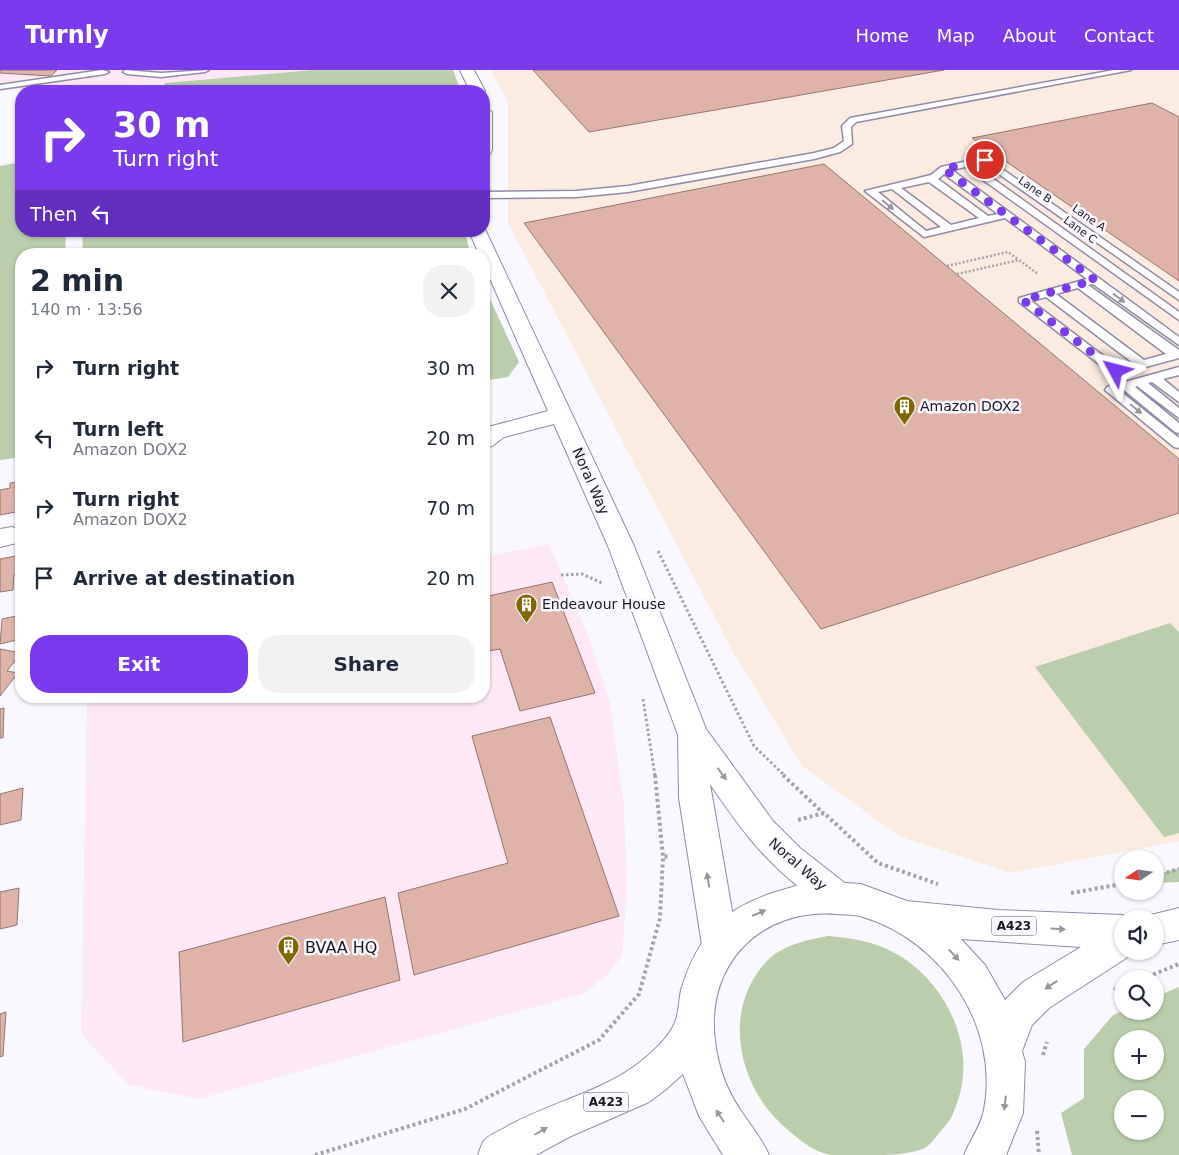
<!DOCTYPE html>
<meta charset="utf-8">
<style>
:root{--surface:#fff;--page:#f2f2f3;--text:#1f2937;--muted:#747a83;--accent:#7c3aed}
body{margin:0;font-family:"DejaVu Sans",sans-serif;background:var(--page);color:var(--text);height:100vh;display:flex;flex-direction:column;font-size:19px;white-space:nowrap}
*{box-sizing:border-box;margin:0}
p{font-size:16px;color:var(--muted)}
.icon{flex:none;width:28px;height:28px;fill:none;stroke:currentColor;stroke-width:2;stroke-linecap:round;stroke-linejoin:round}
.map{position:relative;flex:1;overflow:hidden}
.panel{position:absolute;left:15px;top:178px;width:475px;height:455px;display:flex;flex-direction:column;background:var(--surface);border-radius:20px;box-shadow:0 1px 4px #0004}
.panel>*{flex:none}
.hud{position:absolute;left:15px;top:15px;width:475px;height:152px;border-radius:20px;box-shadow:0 1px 4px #0004;background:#7c3aed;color:#fff;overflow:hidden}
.needle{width:32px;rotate:257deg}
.buttons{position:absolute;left:1114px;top:780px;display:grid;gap:10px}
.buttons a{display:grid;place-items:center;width:50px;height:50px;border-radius:50%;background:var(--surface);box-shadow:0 1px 4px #0004;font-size:25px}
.pin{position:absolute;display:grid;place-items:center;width:42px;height:42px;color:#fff;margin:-21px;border:2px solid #fff;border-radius:50%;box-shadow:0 1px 5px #0007}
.me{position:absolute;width:55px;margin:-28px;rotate:308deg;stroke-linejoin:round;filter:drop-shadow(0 0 4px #0008)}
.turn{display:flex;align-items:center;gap:18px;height:105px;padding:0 15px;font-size:22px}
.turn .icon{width:65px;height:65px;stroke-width:2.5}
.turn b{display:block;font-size:35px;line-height:42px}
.then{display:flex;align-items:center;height:48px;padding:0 15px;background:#0003;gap:10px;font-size:19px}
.round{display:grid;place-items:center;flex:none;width:52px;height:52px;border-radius:20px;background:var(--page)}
.head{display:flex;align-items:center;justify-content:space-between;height:85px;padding:0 15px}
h1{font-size:30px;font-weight:700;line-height:38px}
.action{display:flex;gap:10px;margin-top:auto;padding:10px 15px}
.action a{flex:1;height:58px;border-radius:20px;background:var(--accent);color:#fff;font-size:20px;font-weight:700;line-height:58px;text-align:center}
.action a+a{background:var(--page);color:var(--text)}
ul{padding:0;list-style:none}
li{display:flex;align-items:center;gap:15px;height:70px;padding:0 15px}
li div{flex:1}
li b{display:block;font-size:19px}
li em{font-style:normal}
header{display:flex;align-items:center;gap:30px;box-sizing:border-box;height:70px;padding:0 25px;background:var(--accent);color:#fff}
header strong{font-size:24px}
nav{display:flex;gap:28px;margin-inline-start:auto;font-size:18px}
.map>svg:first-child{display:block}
</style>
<header>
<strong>Turnly</strong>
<nav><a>Home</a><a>Map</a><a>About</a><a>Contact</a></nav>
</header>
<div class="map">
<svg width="1179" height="1085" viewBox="0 0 1179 1085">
<rect width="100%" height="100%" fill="#f9f8fe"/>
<!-- commercial -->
<g fill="#fee8f5">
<polygon points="0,0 313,0 165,13 0,20"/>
<polygon points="549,474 588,565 610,632 624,737 627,819 622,886 604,908 582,924 199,1029 129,1015 81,964 87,626 484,626 484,487"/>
</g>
<!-- industrial -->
<polygon fill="#fcebe0" points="490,0 1179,0 1179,771 1011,803 901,767 802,696 733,582 508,153 508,31"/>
<!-- green -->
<g fill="#baceab" fill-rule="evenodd">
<polygon points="313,0 453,0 461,21 161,21 165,13"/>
<polygon points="21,92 21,161 66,161 65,184 21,184 21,387 0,390 0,96"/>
<polygon points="82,161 465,161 470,184 83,184"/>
<polygon points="484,216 519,292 508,307 484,311"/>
<polygon points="1170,553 1179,562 1179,763 1164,767 1035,597"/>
<polygon points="1179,798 1179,812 1155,813 1155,805"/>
<path d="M828 866C851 868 873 871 893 882 945 909 978 977 957 1033 954 1041 952 1049 945 1056 939 1063 932 1073 925 1078 909 1085 887 1085 869 1085 857 1085 844 1085 832 1085 815 1083 801 1071 789 1061 738 1020 719 939 769 889 785 874 808 870 828 866Z"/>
<path d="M1179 917V1085H1072L1061 1043 1084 1028V979L1113 945 1122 941H1155V927ZM1122 969H1155V1001H1122ZM1122 1029H1155V1061H1122Z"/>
</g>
<!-- building -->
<g fill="#e0b3a9" stroke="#93746d">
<polygon points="0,0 57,0 51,6 0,3"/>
<polygon points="533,0 944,0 589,62"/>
<polygon points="1152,33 1179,47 1179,211 972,68"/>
<polygon points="824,94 1179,389 1179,443 821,559 524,153"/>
<polygon points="21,411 21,441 0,445 0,420 10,418 10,413"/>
<polygon points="21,485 21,503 14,505 13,520 0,522 0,489"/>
<polygon points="552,512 595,623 520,641 500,579 484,582 484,527"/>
<polygon points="21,545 21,569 0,574 2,549"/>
<polygon points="0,579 21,583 7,601 18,603 0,626"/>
<polygon points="4,638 3,668 0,668 0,639"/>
<polygon points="550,647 619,846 414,905 398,823 508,793 472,666"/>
<polygon points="23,718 21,750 0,755 0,724"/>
<polygon points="19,818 17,855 0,859 0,822"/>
<polygon points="385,827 400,910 183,972 179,882"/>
<polygon points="6,942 3,986 0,987 0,944"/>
</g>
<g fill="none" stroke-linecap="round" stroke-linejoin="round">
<defs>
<g id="service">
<polygon points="102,0 109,2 105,4 0,19 0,15"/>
<polygon points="125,0 161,3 209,0 205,2 161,7 127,4 123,2"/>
<polygon points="1114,0 1131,0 856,52 851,57 852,74 840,82 814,89 628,122 576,127 484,128 484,122 576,121 628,116 814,83 834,78 844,71 842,56 850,48"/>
<path d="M985 87 1179 222V230L983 93 974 95 1179 242V250L965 97 952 100 1179 267V275L1093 214 1088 215 1179 280V288L1116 305 1112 304 1019 232V228L1087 209 1005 148 924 167 865 121 931 105 941 97ZM944 104 998 144 988 146 938 109ZM929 112 979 148 951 155 901 118ZM892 119 941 157 926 161 878 122ZM1078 218 1166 284 1144 290 1056 224ZM1046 227 1133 293 1118 297 1031 231Z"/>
<polygon points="1179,297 1179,305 1163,309 1179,322 1179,332 1152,312 1148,313 1179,338 1179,348 1137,316 1135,317 1179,353 1179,363 1175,362 1124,320 1120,321 1179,368 1179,378 1174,377 1105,320 1107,317"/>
</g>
<g id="minor">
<polygon points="460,0 474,0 485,21 484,22 470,21"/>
<polygon points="484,37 492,42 492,80 490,84 484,85"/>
<path d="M484 157 634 476 706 659 773 751 800 778 846 814 851 825 846 836 834 841C820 835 810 827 799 817 760 786 738 755 710 714L738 875 732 887 720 892 708 887 702 875 679 728 678 665 608 476 554 354 504 367 492 376 484 378V360L488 357 548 341 484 195V184H479L469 161H484Z"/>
<polygon points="12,457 21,460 21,472 0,477 0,459"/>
</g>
<g id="trunk">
<path d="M816 811 861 814 907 831 998 840 1122 845 1130 849H1122V881L1134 883 1049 938 1032 955 1022 981 1025 992 1023 1043 1006 1085H964C970 1070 981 1056 984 1040 1000 957 943 871 863 847 855 844 845 845 836 844 761 838 705 894 715 971 718 996 726 1019 741 1041 751 1056 762 1069 769 1085H723L699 1046 683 1004 665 1020 649 1032 569 1067 536 1085H478C480 1081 481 1074 484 1071 488 1065 500 1061 506 1057 548 1033 600 1023 639 993 653 982 673 964 677 946 679 938 679 929 681 920 704 844 745 828 816 811ZM961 869 1081 877 1023 912 1005 930 985 895Z"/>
<polygon points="1179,838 1179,870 1155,875 1155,849 1143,847"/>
</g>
</defs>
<!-- service casing -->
<use href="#service" stroke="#8f8ba6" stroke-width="3"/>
<!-- minor casing -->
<use href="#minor" stroke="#8f8ba6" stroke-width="2"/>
<!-- trunk casing -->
<use href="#trunk" stroke="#8f8ba6" stroke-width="2"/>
<!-- path-far2 -->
<g stroke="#a3a2a9" stroke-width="2.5" stroke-dasharray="2 2" stroke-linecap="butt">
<polyline points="947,196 1008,182 1019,190"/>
<polyline points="957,204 1019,190 1038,204"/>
</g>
<!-- path-far1 -->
<g stroke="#a3a2a9" stroke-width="3" stroke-dasharray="2.5 2.5" stroke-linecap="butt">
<polyline points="658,481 754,676 785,706"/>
<polyline points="561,505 582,504 602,513"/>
<polyline points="643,629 655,706"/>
</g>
<!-- path -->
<g stroke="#a3a2a9" stroke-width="4" stroke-dasharray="3 3" stroke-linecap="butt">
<polyline points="655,705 663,787"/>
<polyline points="783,705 823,743"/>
<polyline points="798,750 824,743 878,793 938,814"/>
<polyline points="1155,806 1179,799"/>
<polyline points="1071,823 1122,814"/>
<polyline points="1142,909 1179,894"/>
<polyline points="1114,920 1122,917"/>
<polyline points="1043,985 1047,972"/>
<polyline points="1037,1061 1039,1085"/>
<polyline points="315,1085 465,1039 599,970 639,924 660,848 663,787 669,786"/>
</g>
<!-- service -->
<use href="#service" fill="#fff" fill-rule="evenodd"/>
<!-- minor -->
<use href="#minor" fill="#fff" fill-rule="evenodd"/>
<!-- trunk -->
<use href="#trunk" fill="#fff" fill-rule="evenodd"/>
</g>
<!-- one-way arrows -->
<defs><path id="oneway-solid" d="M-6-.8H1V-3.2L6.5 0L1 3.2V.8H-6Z" transform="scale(1.25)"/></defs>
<g fill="#98989c">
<use href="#oneway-solid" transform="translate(888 135) rotate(39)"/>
<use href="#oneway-solid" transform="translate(1119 228) rotate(36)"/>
<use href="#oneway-solid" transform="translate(1136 339) rotate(39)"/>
<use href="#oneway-solid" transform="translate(722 704) rotate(54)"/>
<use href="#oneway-solid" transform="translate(708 810) rotate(-100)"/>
<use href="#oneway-solid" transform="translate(759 843) rotate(-23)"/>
<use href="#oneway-solid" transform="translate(1058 859) rotate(3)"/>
<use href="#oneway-solid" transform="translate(954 885) rotate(47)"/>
<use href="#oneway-solid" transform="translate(1051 915) rotate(147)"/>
<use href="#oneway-solid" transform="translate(1005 1033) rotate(97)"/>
<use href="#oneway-solid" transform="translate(720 1046) rotate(-123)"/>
<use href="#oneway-solid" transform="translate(541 1061) rotate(-30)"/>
</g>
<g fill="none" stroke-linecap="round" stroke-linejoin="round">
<!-- route -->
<polyline stroke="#7c3aed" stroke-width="9" stroke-dasharray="0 16.2" points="985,90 944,99 1095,210 1023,230 1116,301"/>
</g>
<!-- icons -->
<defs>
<symbol id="building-pin" viewBox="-11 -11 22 30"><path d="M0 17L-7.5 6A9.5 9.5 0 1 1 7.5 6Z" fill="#816700" stroke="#f9f8fe"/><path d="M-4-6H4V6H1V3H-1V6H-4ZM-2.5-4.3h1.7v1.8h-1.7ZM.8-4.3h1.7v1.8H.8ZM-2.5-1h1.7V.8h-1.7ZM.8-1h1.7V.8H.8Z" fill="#fff"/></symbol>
</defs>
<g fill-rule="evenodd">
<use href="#building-pin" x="892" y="324" width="25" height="34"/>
<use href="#building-pin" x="514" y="522" width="25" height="34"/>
<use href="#building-pin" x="276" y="864" width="25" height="34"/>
</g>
<g text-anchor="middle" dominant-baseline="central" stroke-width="5" stroke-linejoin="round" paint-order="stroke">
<!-- far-street labels -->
<g font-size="11" fill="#1b1923" stroke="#f9f8fe">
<text transform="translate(1035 120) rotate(35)">Lane B</text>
<text transform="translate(1089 148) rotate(35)">Lane A</text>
<text transform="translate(1080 160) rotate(36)">Lane C</text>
</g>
<!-- shield labels -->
<g fill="#f9f8fe" stroke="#5e5c65" stroke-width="1">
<rect x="991.5" y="846.5" width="45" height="19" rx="4"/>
<rect x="583.5" y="1022.5" width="45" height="19" rx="4"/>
</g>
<g font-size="12" font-weight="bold" fill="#1b1923">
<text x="1014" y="856">A423</text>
<text x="606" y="1032">A423</text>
</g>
<!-- poi labels -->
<g font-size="14" fill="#1b1923" stroke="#f9f8fe" text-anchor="start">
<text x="920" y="336">Amazon DOX2</text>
<text x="542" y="534">Endeavour House</text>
</g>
<!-- street labels -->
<g font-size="14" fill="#1b1923" stroke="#f9f8fe">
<text transform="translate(591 411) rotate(66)">Noral Way</text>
<text transform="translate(798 794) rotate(41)">Noral Way</text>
</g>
<!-- near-poi labels -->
<g font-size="16" fill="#1b1923" stroke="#f9f8fe" text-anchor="start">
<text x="305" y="877">BVAA HQ</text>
</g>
</g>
</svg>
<div class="buttons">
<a><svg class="needle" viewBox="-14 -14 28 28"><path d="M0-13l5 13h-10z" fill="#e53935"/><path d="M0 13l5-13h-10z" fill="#747a83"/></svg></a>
<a><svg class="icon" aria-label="sound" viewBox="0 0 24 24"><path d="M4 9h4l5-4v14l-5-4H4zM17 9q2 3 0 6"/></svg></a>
<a><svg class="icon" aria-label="search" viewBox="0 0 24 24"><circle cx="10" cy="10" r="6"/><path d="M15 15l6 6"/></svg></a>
<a>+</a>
<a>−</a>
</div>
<div class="pin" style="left:985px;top:90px;background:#d93025"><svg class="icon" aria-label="arrive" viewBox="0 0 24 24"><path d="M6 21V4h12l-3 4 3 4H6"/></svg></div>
<svg class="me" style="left:1116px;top:301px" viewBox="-20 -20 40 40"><path d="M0-17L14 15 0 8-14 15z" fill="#7c3aed" stroke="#fff" stroke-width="4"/></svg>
<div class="hud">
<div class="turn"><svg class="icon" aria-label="right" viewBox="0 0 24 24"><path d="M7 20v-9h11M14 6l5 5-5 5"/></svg><div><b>30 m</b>Turn right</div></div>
<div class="then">Then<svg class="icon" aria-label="left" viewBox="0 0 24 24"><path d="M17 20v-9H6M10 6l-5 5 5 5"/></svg></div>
</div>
<section class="panel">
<div class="head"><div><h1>2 min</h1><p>140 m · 13:56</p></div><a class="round"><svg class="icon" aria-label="close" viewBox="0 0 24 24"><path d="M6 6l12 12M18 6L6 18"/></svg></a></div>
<ul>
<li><svg class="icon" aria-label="right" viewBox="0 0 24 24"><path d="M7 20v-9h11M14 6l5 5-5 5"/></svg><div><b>Turn right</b></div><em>30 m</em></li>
<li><svg class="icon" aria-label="left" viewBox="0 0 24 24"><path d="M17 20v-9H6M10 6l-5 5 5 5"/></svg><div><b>Turn left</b><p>Amazon DOX2</p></div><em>20 m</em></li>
<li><svg class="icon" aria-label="right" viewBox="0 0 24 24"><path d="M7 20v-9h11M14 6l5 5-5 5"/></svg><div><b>Turn right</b><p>Amazon DOX2</p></div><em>70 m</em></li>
<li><svg class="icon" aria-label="arrive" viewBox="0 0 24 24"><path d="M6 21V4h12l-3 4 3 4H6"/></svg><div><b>Arrive at destination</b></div><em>20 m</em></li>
</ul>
<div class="action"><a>Exit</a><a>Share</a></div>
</section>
</div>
